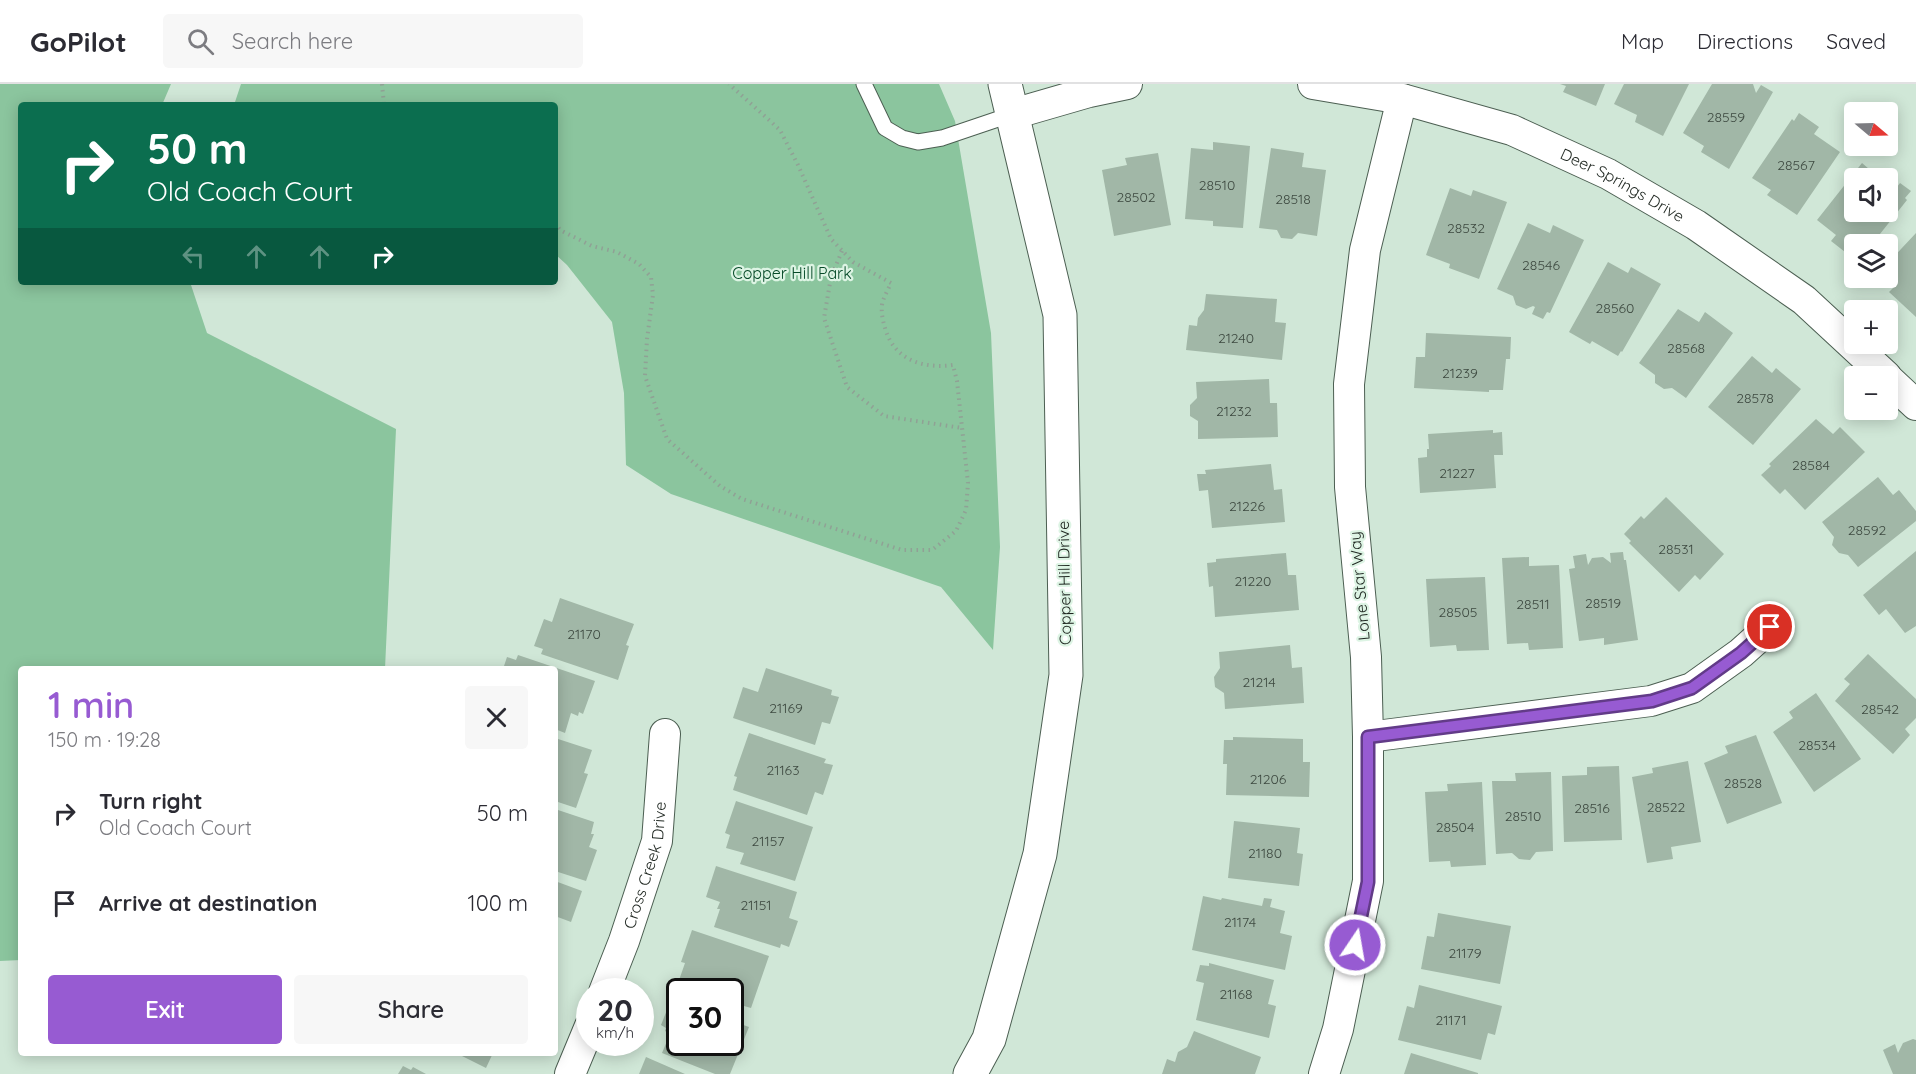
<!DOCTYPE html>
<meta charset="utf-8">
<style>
:root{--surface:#fff;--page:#f7f7f7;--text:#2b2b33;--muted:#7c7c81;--line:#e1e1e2;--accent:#975bd2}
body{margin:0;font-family:Quicksand,sans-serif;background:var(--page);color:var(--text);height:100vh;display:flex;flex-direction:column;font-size:22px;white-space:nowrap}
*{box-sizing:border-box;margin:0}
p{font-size:20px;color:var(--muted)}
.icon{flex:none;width:33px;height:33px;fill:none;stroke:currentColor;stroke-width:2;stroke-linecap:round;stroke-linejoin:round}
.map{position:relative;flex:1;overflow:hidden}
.drawer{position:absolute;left:18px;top:582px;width:540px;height:390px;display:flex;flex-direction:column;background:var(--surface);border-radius:6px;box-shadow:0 3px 15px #0003}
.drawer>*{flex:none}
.banner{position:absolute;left:18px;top:18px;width:540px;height:183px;border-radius:6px;box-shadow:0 3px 15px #0003;background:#0b6e4f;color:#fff;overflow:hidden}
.needle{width:39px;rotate:109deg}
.tools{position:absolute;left:1844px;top:18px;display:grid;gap:12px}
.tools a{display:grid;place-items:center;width:54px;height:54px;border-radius:6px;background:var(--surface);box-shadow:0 3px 15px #0003;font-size:30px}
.speed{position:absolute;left:576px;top:894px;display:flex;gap:12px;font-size:30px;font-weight:700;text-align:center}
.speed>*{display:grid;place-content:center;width:78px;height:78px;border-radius:50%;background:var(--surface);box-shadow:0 3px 15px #0003;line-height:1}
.speed small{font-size:15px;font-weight:400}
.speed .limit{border:3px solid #111;border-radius:9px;background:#fff;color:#111}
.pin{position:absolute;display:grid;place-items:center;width:51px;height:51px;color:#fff;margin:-26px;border:3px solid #fff;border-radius:50%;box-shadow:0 2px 6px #0007}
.me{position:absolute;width:66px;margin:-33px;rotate:12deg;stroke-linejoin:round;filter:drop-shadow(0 0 4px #0008)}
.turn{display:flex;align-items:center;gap:21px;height:126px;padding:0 30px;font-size:27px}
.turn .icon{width:78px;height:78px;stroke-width:2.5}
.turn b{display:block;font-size:42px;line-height:51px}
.lanes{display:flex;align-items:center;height:57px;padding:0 30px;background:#0003;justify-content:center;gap:30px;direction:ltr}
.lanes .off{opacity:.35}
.round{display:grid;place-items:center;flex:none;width:63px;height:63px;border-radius:6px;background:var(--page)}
.headline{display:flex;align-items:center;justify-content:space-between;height:102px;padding:0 30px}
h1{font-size:36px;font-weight:600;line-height:45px;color:var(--accent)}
.button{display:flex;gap:12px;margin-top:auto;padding:12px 30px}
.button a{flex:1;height:69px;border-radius:6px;background:var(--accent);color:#fff;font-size:24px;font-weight:600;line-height:69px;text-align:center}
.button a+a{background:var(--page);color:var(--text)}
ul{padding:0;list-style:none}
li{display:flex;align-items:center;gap:18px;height:90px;padding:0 30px}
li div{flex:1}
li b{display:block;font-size:22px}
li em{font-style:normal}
header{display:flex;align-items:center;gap:36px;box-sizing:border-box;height:84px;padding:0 30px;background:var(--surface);border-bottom:2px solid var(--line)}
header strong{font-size:28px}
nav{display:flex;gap:33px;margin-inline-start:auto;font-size:21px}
.search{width:420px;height:54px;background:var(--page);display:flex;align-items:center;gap:15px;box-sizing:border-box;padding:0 21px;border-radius:6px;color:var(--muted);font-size:22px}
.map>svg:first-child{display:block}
</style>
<header>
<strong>GoPilot</strong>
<div class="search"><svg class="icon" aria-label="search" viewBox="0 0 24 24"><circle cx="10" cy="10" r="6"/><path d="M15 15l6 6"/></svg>Search here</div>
<nav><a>Map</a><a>Directions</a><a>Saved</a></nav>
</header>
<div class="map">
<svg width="1916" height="990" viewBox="0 0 1916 990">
<rect width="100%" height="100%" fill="#d0e7d7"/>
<!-- green -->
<g fill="#8bc59e">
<polygon points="0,0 171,0 162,21 21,21 21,198 190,198 207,249 396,345 385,585 21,585 21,876 0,877"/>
<polygon points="241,0 939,0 955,37 991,249 1000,463 993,566 941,503 671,410 626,381 624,309 612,238 567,181 555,170 555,21 234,21"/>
</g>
<!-- building -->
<g fill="#a1b7a7" fill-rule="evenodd">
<polygon points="1560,0 1605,0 1596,22 1563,8 1566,2"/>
<polygon points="1624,0 1689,0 1663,52 1635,38 1637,31 1614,20"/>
<polygon points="1712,0 1753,0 1756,9 1761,1 1773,8 1729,85 1701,68 1704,62 1683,49"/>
<polygon points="1799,29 1819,43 1814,50 1840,68 1797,131 1767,111 1771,106 1752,94 1792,35 1794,37"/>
<polygon points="1213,58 1250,62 1243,144 1213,142 1213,137 1185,135 1191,64 1213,66"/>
<polygon points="1271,64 1304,69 1302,83 1326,86 1317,152 1298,149 1292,155 1281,154 1277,146 1259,144"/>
<polygon points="1158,69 1171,141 1114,152 1102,86 1127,81 1125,74"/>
<path d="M1862 79 1876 91 1885 89 1894 96 1892 104 1894 107 1900 99 1911 107 1905 114 1907 116 1872 160H1854V175L1831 157 1836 151 1817 136ZM1854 94H1887V128H1854Z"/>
<polygon points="1450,104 1471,112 1473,106 1507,118 1479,195 1449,184 1450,180 1426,171"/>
<polygon points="1528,139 1550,149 1553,141 1584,156 1550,229 1547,228 1543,235 1532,230 1535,223 1533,222 1526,225 1516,221 1513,212 1497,205"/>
<polygon points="1916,149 1916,233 1889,208 1894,203 1885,194 1887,194 1887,180"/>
<polygon points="1608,178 1628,189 1631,183 1661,200 1622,268 1621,267 1618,272 1592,257 1590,260 1569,248"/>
<polygon points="1206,210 1277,215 1275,238 1286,239 1282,276 1186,266 1189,241 1197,242 1198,234 1204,226"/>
<polygon points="1678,225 1699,238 1705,228 1733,249 1686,314 1672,304 1664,305 1655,299 1655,291 1639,279"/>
<polygon points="1426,249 1511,253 1510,275 1506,275 1503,306 1489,306 1489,308 1414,304 1416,273 1425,273"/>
<polygon points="1752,272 1772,289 1776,284 1801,305 1753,361 1708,323"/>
<polygon points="1269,295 1270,319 1277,319 1278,353 1198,355 1198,337 1190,332 1190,321 1197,314 1196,298"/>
<polygon points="1816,335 1833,350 1840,343 1865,368 1805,426 1785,405 1780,410 1761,391 1771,382 1769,380"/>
<polygon points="1493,346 1493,349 1502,348 1503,371 1494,371 1496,404 1420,409 1418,374 1427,373 1427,365 1429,365 1428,350"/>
<polygon points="1271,380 1274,406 1282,405 1285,438 1212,444 1208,406 1199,407 1197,390 1206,390 1205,386"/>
<polygon points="1878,393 1893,411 1899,406 1916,427 1916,437 1858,483 1848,471 1839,469 1832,461 1834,453 1822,438"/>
<polygon points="1666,413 1724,470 1700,496 1695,491 1679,508 1629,459 1631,457 1624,450 1641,432 1644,435"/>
<polygon points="1916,467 1916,542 1905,549 1886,525 1879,531 1863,511"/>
<polygon points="1623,468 1624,476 1626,476 1638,556 1604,561 1604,554 1579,557 1569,485 1575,484 1573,472 1586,470 1588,481 1592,474 1603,473 1611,479 1610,469"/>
<polygon points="1286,469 1288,491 1296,491 1299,526 1215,533 1213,502 1209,503 1207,479 1216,478 1216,475"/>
<polygon points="1529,473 1529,482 1559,481 1563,564 1529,566 1528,559 1507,560 1502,474"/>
<polygon points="1485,493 1489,566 1457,567 1456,561 1430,563 1426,495"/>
<polygon points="560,514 634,540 626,561 629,562 618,596 541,570 543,565 534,562 544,535 552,538"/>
<polygon points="1290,561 1292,584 1302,583 1304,619 1225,625 1224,609 1215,603 1214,593 1220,584 1219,568"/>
<polygon points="1868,570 1916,615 1916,634 1905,645 1910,651 1893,670 1835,617 1850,600 1844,595"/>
<polygon points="518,571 595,597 583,630 579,628 578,632 571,629 565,649 555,645 555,585 503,585 507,573 516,576"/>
<polygon points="766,584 832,606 831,611 839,613 830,640 822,638 815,661 733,634 743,603 758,608"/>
<polygon points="1816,609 1861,675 1814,708 1773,648 1793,634 1789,628"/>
<polygon points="749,649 826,675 824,679 833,681 823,711 815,708 807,731 733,706 737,693 734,692"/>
<polygon points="1756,651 1782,719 1727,740 1704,679 1728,669 1725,662"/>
<polygon points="1233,653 1303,655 1303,678 1310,678 1309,713 1226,711 1227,680 1223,680 1224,656 1233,656"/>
<polygon points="555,654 592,666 584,689 588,690 576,724 555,717"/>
<polygon points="1688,677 1701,758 1671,763 1673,775 1647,779 1632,693 1653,689 1652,684"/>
<polygon points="1619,682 1622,756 1564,758 1562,692 1587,691 1587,683"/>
<polygon points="1551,688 1553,767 1536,768 1530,776 1519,775 1512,769 1496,770 1492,697 1516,697 1515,689"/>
<polygon points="1482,698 1486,781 1451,783 1450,777 1429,778 1425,708 1448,707 1447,700"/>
<polygon points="736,717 813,743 795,797 740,780 744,769 726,764 730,751 725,749"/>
<polygon points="555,725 594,738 591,750 594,750 589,763 597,766 586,797 555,787"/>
<polygon points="1234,737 1300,744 1297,769 1303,770 1299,802 1228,794"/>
<polygon points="716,782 797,808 789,834 798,837 789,863 781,860 780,864 714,843 720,825 717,825 720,818 706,813"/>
<polygon points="555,797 582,807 571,838 555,832"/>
<polygon points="1203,812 1221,816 1222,814 1262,822 1264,814 1272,815 1270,823 1285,827 1280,849 1292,852 1285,886 1192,866"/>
<polygon points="1438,829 1511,842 1500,900 1421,885 1427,852 1434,853"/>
<polygon points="692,846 769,872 751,924 737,920 736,923 730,921 730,908 692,908 677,902 685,879 681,878"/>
<polygon points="1209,879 1274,896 1268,920 1276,922 1269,954 1196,936 1204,899 1196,897 1200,881 1209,882"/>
<polygon points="1419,901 1502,922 1495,951 1488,949 1481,976 1398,956 1407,922 1414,924"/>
<polygon points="673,911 680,913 680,958 730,958 730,933 736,936 735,938 749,943 730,990 715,990 662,969 670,950 665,947 666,944 661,941"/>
<polygon points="1194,947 1261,973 1255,990 1162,990 1167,975 1175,978 1178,968 1187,963"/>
<polygon points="1913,955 1916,956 1916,990 1893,990 1883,966 1895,960 1898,969 1903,959"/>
<polygon points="456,969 493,969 486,984"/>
<polygon points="1411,969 1478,989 1478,990 1404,990"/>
<polygon points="646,973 685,990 639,990"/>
<polygon points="403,982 411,986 413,983 426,990 398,990"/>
</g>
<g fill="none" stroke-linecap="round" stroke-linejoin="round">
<defs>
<polyline id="lane" points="864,0 885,44 902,54 918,58 942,54 1013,30"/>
<g id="street">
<path id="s1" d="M1313 0 1402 15 1512 46 1608 90 1696 141 1804 216 1886 292"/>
<polyline points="1013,30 1089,8 1127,0"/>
<polyline points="1887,294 1916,321"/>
<polyline points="1368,653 1651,617 1692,604 1741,569 1770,543"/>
<path id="s2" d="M604 908 624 857 657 757 665 650"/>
<polyline points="570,990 590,942"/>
<polyline points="1324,990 1338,945 1368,797 1368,653 1366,573 1350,403 1349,300 1365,166 1402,15"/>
</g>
<polyline id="secondary" points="970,990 989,955 1040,770 1066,591 1060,231 1005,0"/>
</defs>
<!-- lane casing -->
<use href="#lane" stroke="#4c5f52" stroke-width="17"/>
<!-- street casing -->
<use href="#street" stroke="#4c5f52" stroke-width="32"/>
<!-- secondary casing -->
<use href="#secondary" stroke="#4c5f52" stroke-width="35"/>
<!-- path -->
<g stroke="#90a195" stroke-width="4" stroke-dasharray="1.5 4.5" stroke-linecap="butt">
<polyline points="382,0 384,21"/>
<path d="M555 139 560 146 592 162 617 168 639 180 651 193 653 211 647 255 645 292 667 355 720 402 742 415 902 466H932L956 447 966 426 968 399 957 297 953 281C923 285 894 276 885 244 883 237 881 229 882 221 883 214 888 206 891 199L853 178 831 155 798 81 780 46 729 0"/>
<polyline points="842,167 831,193 824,234 847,303 884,332 962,344"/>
</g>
<!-- lane -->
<use href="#lane" stroke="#fff" stroke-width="15"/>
<!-- street -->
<use href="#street" stroke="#fff" stroke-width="30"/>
<!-- secondary -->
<use href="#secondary" stroke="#fff" stroke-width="33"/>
</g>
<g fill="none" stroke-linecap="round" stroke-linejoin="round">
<defs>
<polyline id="route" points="1355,861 1368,798 1368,653 1652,617 1692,604 1741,569 1770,543"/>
</defs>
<!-- route casing -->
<use href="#route" stroke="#623b88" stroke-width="15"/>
<!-- route -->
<use href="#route" stroke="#975bd2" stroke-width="10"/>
</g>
<g text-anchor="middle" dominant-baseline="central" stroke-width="4.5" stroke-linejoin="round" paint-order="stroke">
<!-- number labels -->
<g font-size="14" fill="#3e4a41">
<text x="1726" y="33">28559</text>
<text x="1796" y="81">28567</text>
<text x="1217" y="101">28510</text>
<text x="1136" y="113">28502</text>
<text x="1293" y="115">28518</text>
<text x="1466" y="144">28532</text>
<text x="1541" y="181">28546</text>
<text x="1615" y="224">28560</text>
<text x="1236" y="254">21240</text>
<text x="1686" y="264">28568</text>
<text x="1460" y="289">21239</text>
<text x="1755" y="314">28578</text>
<text x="1234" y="327">21232</text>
<text x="1811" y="381">28584</text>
<text x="1457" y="389">21227</text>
<text x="1247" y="422">21226</text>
<text x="1867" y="446">28592</text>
<text x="1676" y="465">28531</text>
<text x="1253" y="497">21220</text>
<text x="1603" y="519">28519</text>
<text x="1533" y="520">28511</text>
<text x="1458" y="528">28505</text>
<text x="584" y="550">21170</text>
<text x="1259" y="598">21214</text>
<text x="786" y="624">21169</text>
<text x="1880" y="625">28542</text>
<text x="1817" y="661">28534</text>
<text x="783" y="686">21163</text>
<text x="1268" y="695">21206</text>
<text x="1743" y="699">28528</text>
<text x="1666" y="723">28522</text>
<text x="1592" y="724">28516</text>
<text x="1523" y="732">28510</text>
<text x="1455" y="743">28504</text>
<text x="768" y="757">21157</text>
<text x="1265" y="769">21180</text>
<text x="756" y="821">21151</text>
<text x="1240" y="838">21174</text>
<text x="1465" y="869">21179</text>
<text x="1236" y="910">21168</text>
<text x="1451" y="936">21171</text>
</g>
<!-- street labels -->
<g font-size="16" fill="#1d251f" stroke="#ddf4e4">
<text stroke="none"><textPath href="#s1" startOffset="328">Deer Springs Drive</textPath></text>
<text transform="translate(1064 499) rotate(-91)">Copper Hill Drive</text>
<text transform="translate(1359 502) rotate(-95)">Lone Star Way</text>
<text stroke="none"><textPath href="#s2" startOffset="134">Cross Creek Drive</textPath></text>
</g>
<!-- park labels -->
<g font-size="16" fill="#064a28" stroke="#ddf4e4">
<text x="792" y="189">Copper Hill Park</text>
</g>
</g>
</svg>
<div class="tools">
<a><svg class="needle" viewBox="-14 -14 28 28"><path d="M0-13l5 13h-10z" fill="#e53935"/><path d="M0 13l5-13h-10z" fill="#7c7c81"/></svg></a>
<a><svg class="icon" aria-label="sound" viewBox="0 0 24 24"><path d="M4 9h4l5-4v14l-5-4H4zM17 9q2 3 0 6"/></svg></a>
<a><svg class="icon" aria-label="layers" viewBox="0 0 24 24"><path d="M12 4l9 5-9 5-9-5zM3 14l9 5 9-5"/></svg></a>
<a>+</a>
<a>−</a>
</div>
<div class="speed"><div>20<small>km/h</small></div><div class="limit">30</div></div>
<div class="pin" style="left:1770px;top:543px;background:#d93025"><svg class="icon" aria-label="arrive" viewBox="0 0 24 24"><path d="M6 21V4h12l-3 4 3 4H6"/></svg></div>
<svg class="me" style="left:1355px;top:861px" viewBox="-20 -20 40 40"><circle r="17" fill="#975bd2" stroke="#fff" stroke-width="3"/><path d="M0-11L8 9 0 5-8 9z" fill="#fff"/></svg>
<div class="banner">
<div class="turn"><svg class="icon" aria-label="right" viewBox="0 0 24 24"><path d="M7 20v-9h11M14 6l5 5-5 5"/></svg><div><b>50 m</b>Old Coach Court</div></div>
<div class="lanes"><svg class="icon off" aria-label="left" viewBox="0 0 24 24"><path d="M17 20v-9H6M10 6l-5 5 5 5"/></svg><svg class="icon off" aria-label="ahead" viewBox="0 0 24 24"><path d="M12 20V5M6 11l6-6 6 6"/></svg><svg class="icon off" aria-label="ahead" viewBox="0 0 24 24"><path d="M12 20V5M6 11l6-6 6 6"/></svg><svg class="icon" aria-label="right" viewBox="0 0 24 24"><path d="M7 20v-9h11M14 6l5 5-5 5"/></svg></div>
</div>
<section class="drawer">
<div class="headline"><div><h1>1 min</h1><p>150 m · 19:28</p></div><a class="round"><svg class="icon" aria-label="close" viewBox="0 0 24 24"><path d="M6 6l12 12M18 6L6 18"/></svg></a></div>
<ul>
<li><svg class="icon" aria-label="right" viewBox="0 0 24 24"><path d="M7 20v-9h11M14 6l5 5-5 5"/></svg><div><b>Turn right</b><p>Old Coach Court</p></div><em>50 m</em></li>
<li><svg class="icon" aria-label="arrive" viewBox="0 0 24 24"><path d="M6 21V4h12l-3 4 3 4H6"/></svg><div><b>Arrive at destination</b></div><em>100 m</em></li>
</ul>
<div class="button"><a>Exit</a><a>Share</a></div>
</section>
</div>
